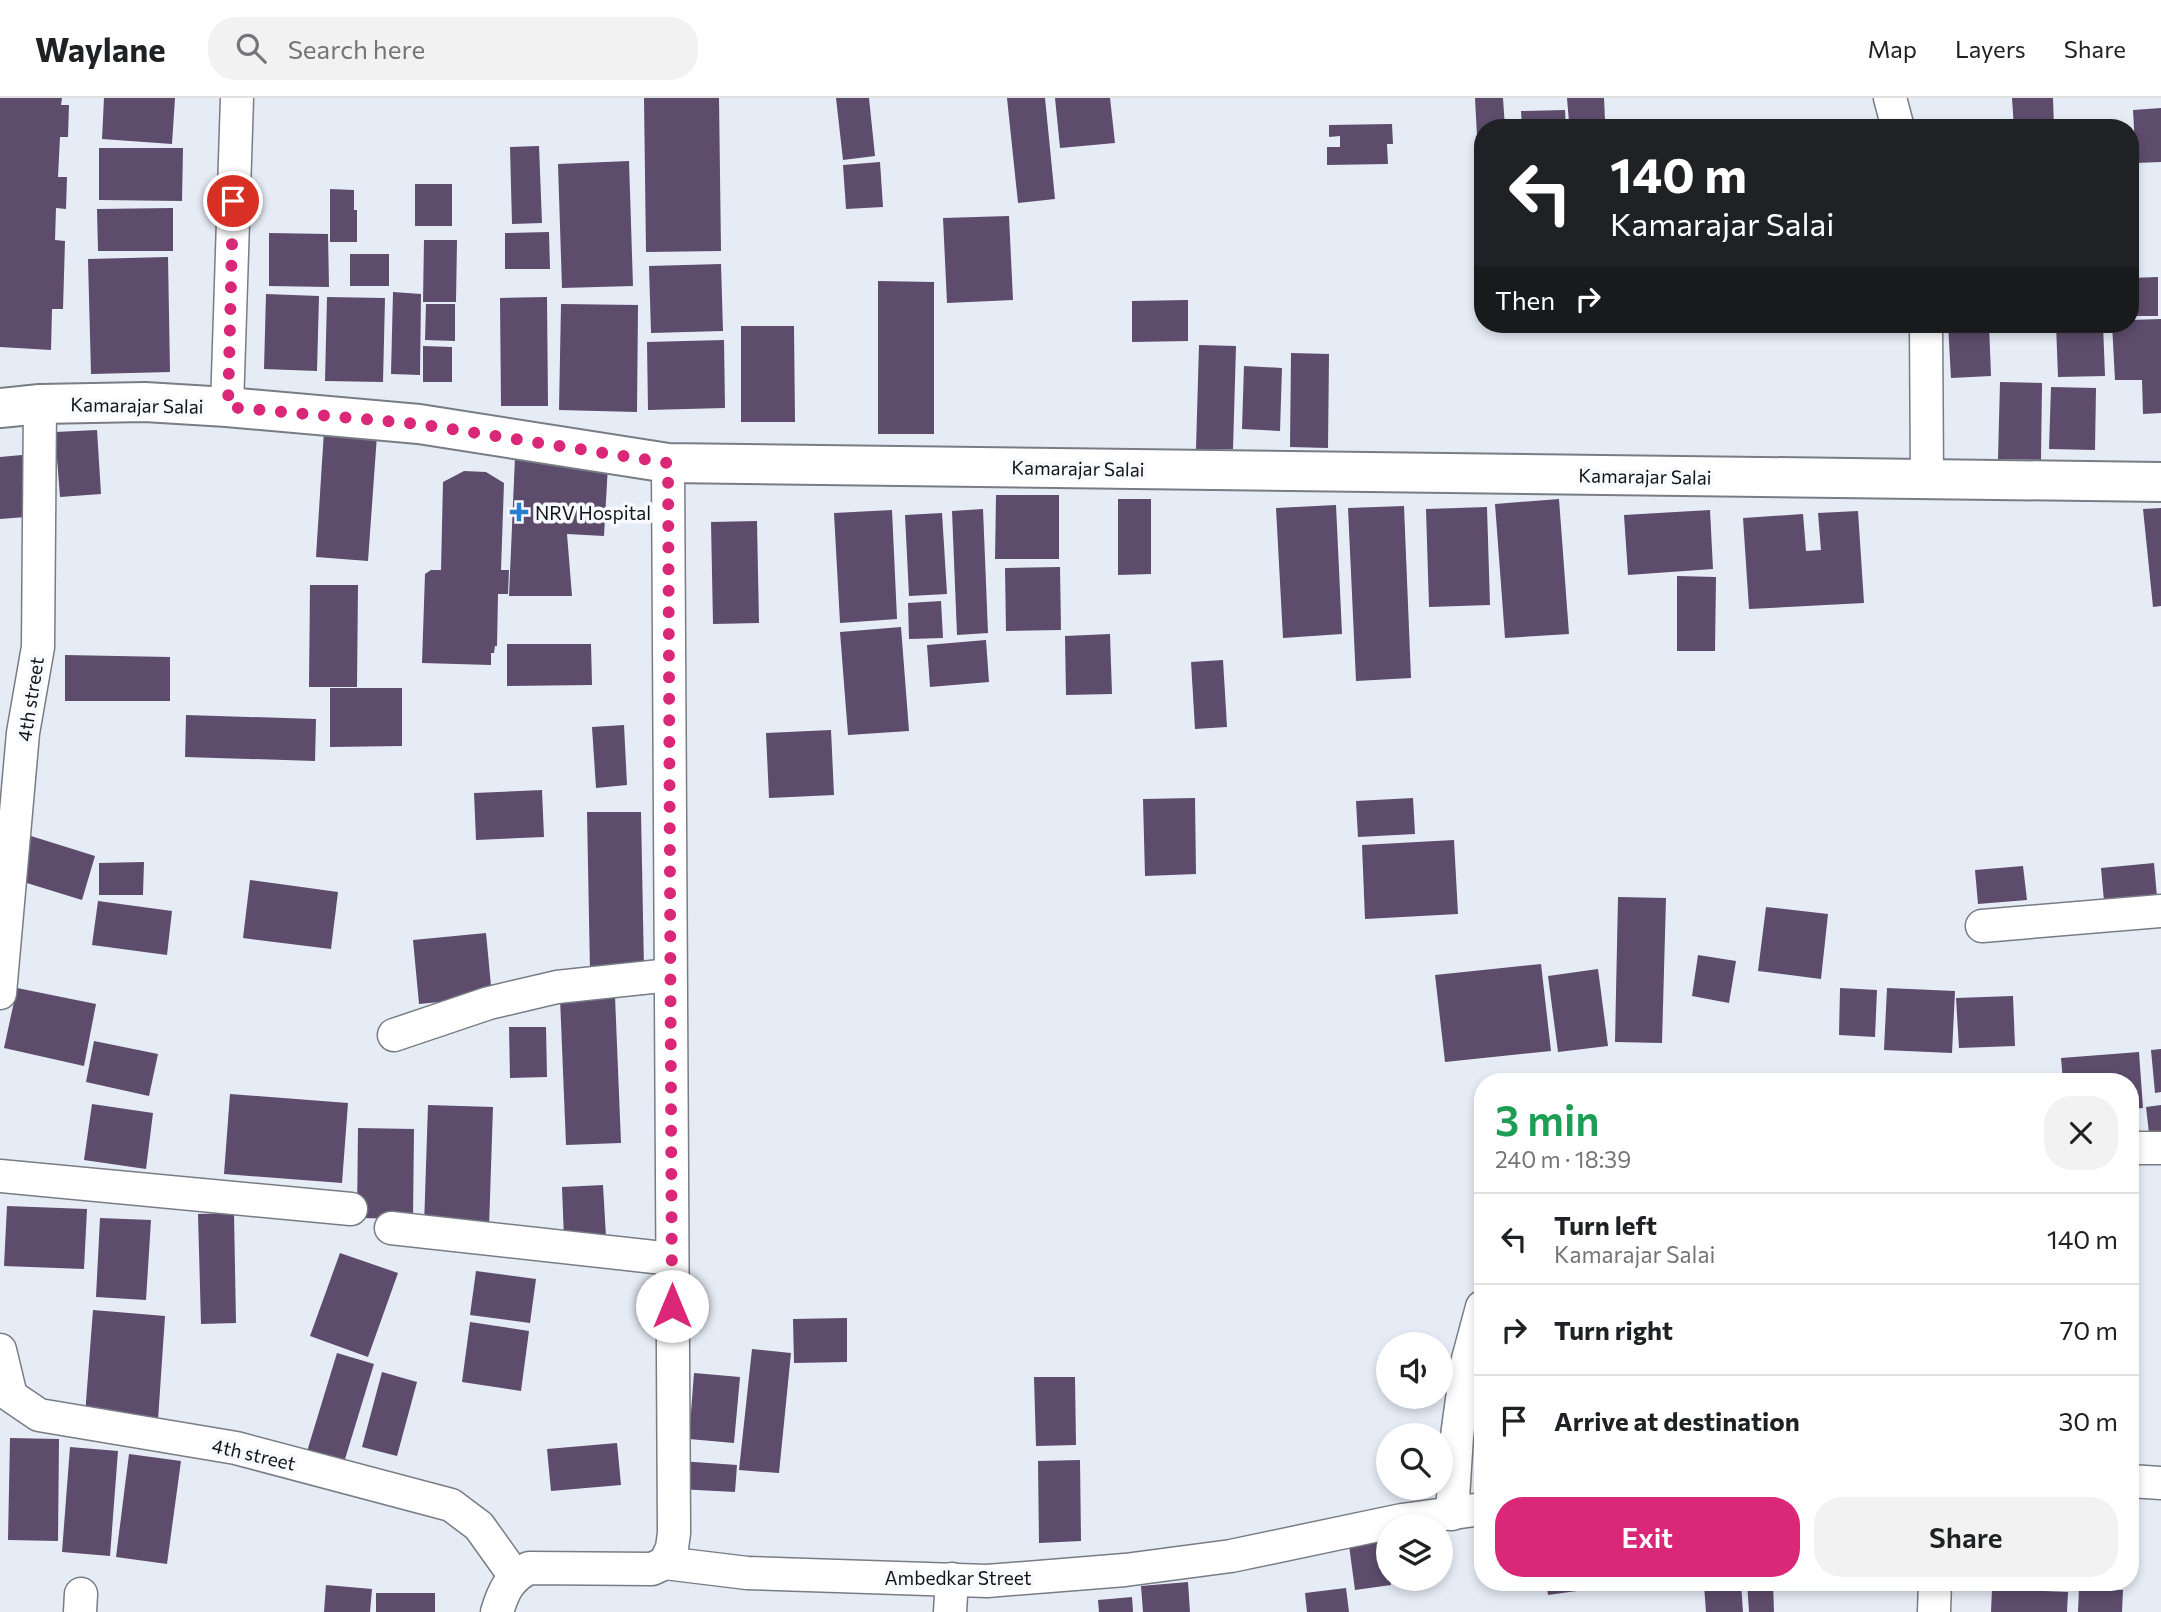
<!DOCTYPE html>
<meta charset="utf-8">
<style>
:root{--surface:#fff;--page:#f2f2f2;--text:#202124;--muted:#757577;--line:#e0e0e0;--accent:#db2777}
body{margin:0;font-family:Commissioner,sans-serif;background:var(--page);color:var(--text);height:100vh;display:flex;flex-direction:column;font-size:26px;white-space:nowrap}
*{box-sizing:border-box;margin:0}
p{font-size:23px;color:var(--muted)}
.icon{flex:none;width:38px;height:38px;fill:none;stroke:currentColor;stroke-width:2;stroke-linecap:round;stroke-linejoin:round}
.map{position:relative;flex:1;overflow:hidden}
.drawer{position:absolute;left:1474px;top:975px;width:665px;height:518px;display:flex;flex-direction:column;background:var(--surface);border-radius:28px;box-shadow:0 4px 10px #0003}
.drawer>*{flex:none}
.guide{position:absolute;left:1474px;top:21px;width:665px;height:214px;border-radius:28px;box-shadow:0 4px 10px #0003;background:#202124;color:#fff;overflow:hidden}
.buttons{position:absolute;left:1376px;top:1234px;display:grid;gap:14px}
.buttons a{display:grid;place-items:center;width:77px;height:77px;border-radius:50%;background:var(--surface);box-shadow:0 4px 10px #0003;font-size:35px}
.pin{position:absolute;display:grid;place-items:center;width:60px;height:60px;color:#fff;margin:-30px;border:4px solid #fff;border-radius:50%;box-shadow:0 2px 7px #0007}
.me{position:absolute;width:77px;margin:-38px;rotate:0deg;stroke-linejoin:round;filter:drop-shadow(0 0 5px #0008)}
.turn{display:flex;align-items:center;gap:24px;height:147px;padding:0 21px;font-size:32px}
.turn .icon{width:91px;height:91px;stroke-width:2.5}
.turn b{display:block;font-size:49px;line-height:60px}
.then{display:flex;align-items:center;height:66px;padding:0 21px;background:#0003;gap:14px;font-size:26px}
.round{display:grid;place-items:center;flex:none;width:74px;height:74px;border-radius:28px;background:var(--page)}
.summary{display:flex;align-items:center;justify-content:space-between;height:119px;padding:0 21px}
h1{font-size:42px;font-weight:600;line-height:52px;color:#1e9e55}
.primary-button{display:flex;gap:14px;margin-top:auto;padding:14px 21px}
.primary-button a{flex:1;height:80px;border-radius:28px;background:var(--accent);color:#fff;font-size:28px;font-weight:600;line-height:80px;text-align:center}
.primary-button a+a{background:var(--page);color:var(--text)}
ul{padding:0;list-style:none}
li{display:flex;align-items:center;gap:21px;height:91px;padding:0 21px;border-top:2px solid var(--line)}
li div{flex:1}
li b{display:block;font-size:26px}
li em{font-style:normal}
header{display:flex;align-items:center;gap:42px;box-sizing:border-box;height:98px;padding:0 35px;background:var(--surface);border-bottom:2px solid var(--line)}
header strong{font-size:33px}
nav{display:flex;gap:38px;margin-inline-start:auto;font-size:24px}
.search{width:490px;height:63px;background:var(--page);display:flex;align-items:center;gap:18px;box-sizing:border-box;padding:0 24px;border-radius:28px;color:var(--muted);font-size:26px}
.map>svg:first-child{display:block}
</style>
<header>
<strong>Waylane</strong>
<div class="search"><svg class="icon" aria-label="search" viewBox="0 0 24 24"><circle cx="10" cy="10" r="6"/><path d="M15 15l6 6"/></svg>Search here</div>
<nav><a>Map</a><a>Layers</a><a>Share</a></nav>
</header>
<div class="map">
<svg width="2161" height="1514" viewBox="0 0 2161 1514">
<rect width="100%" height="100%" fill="#e6ecf6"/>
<!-- building -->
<g fill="#5d4c6c">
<polygon points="0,0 62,0 61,7 69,7 68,39 60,39 58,79 67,79 66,111 56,110 55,142 65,143 63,211 52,211 51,252 0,249"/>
<polygon points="104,0 175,0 172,46 102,41"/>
<polygon points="644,0 719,0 721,153 646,154"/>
<polygon points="836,0 869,0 875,58 843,62"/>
<polygon points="1007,0 1045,0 1055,101 1018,105"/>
<polygon points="1055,0 1110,0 1115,45 1060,50"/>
<polygon points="1475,0 1503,0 1505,30 1482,30 1482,38 1477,38"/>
<polygon points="1567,0 1604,0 1605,22 1569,24"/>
<polygon points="2012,0 2053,0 2054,30 2014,30"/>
<polygon points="2161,10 2161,64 2136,65 2133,12"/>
<polygon points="1565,12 1566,30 1522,30 1521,13"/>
<polygon points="1392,26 1393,46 1387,46 1388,66 1327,67 1327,49 1340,49 1340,38 1329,39 1329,27"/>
<polygon points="539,48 542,125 512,126 510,49"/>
<polygon points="99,50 183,50 182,103 99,102"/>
<polygon points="629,63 633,188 562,190 558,66"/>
<polygon points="880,64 883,109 846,111 843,67"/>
<rect x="415" y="86" width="37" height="42"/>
<polygon points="330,91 354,92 354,112 357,112 357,144 330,144"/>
<polygon points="173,110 173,153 98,153 97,111"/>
<polygon points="1009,118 1013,202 947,205 943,120"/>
<polygon points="549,134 550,171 505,171 505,135"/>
<polygon points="269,135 328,136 329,189 269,188"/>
<polygon points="424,142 457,142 456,204 423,204"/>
<rect x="350" y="156" width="39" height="32"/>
<polygon points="168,159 170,274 91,276 88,161"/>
<polygon points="721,166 723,233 651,235 649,168"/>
<polygon points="2158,179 2158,218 2130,218 2130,180"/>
<polygon points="878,183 934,184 934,336 878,336"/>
<polygon points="393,194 421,196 420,277 391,276"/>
<polygon points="266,196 319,198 317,273 264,271"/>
<polygon points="327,199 385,200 383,284 325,283"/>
<polygon points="547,199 548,308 501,308 500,200"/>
<polygon points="1188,202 1188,243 1132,244 1132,203"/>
<polygon points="426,206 455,206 455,243 425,242"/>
<polygon points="561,206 638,207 637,314 559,312"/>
<polygon points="2161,221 2161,315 2143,316 2142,282 2115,282 2112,226 2130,226 2130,222"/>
<polygon points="1948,226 1989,226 1991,278 1951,280"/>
<polygon points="2056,226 2103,226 2105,278 2058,279"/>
<polygon points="741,228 794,228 795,324 741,324"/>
<polygon points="724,242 725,310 648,312 647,244"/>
<polygon points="1199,247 1236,248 1233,351 1196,351"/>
<polygon points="423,248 452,249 452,284 423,284"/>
<polygon points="1291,255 1329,256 1328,350 1290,349"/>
<polygon points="1244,268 1282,270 1280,333 1242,331"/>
<polygon points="2000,284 2042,285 2041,362 1998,361"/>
<polygon points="2051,289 2096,290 2095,352 2049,351"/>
<polygon points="97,332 101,396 60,399 55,334"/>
<polygon points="324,333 377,337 368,463 316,459"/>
<polygon points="22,357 26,419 0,421 0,359"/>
<polygon points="515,359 608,367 604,438 567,436 572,498 509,498"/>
<polygon points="464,373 486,374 504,385 501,472 509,472 508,496 498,496 497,548 495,548 494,555 491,555 491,567 422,565 425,476 431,472 441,472 443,384"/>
<polygon points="996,397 1059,397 1059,461 995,461"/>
<polygon points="1118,401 1151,401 1151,476 1118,477"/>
<polygon points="1559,401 1569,536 1505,540 1495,406"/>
<polygon points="1336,407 1342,536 1283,540 1276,410"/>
<polygon points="1404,408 1411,580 1356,583 1348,410"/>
<polygon points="1487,409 1490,507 1429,509 1426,411"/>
<polygon points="2161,410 2161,508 2153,509 2143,411"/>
<polygon points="983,411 988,535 957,537 952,413"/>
<polygon points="892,412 897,521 840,525 834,415"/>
<polygon points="1710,412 1713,471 1628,477 1624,417"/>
<polygon points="1858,413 1864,505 1749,511 1743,420 1803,416 1806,453 1821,452 1818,415"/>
<polygon points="942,415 947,496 909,498 905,417"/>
<polygon points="757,423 759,525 713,526 711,424"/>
<polygon points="1060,469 1061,532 1006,533 1005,470"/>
<polygon points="1677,478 1716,479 1715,553 1677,553"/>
<polygon points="310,487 358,487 357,589 309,589"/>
<polygon points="941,503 943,540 909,541 908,505"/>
<polygon points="901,529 909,633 848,637 840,534"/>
<polygon points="1110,536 1112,596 1066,597 1065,538"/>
<polygon points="986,542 989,584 930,589 927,547"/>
<polygon points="507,546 591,546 592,587 507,588"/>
<polygon points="65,557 170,559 170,603 65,603"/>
<polygon points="1223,562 1227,629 1195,631 1191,564"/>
<polygon points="330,590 402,590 402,648 330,649"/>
<polygon points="186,617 316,621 315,663 185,659"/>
<polygon points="624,627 627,687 596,690 592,629"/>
<polygon points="831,632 834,697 769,700 766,635"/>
<polygon points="542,692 544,739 476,742 474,695"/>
<polygon points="1195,700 1196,776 1145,778 1143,701"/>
<polygon points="1413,700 1415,736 1358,739 1356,703"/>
<polygon points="587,714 641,714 644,872 590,873"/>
<polygon points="31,738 95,758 82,802 17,782"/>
<polygon points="1454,742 1458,816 1365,821 1362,747"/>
<polygon points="144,764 143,797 99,797 99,765"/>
<polygon points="2154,765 2157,799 2104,803 2101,770"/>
<polygon points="2023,768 2027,802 1978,806 1975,772"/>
<polygon points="250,782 338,794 331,851 243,840"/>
<polygon points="1618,799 1666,800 1662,945 1615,944"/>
<polygon points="98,803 172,813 167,857 92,847"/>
<polygon points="1766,809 1828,816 1821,881 1758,873"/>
<polygon points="486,835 492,899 419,906 413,842"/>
<polygon points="1698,857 1736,863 1729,905 1692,898"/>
<polygon points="1541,866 1551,953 1445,964 1435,877"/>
<polygon points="1598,871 1608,948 1558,954 1548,878"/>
<polygon points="17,890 96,906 84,968 4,950"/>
<polygon points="1840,890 1877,892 1875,939 1839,937"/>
<polygon points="1887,890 1955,893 1952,955 1884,952"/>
<polygon points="615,898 621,1045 566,1047 560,900"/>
<polygon points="2013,898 2015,948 1959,950 1956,900"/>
<polygon points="509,929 546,929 547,979 510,980"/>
<polygon points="94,943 158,956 149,998 86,984"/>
<polygon points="2161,951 2161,994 2155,995 2151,952"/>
<polygon points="2139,954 2143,1010 2130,1011 2130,984 2063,984 2061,960"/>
<polygon points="230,996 348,1005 342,1085 224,1076"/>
<polygon points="92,1006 153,1015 146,1071 84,1062"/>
<polygon points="428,1007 493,1009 489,1130 424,1128"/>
<polygon points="2161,1007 2161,1043 2150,1044 2146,1009"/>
<polygon points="358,1030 414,1031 413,1121 357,1120"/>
<polygon points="603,1087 606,1139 564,1141 562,1089"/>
<polygon points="7,1108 87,1111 84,1171 4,1168"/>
<polygon points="234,1115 236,1225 201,1226 198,1116"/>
<polygon points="100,1120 151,1122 146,1202 96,1199"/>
<polygon points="340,1155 398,1175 368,1259 310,1238"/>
<polygon points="476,1173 536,1181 530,1225 470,1217"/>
<polygon points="93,1212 165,1218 158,1322 85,1317"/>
<polygon points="847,1220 847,1264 794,1265 793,1221"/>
<polygon points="470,1224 529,1233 521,1293 462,1284"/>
<polygon points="752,1251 791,1255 779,1375 739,1372"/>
<polygon points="337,1255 374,1266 342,1371 305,1360"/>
<polygon points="382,1274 417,1284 397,1358 362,1349"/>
<polygon points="694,1275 740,1279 734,1345 689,1341"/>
<polygon points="1034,1279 1075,1279 1076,1347 1036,1348"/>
<polygon points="10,1340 59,1341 58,1443 8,1442"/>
<polygon points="617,1345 621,1387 551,1393 547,1351"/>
<polygon points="70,1349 118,1353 110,1458 62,1454"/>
<polygon points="129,1356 181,1363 167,1466 116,1459"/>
<polygon points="1080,1362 1081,1443 1039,1445 1038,1363"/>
<polygon points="680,1363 737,1367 735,1394 678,1391"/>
<polygon points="1384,1435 1388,1480 1390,1480 1391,1487 1355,1492 1348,1440"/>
<polygon points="1188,1484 1190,1514 1143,1514 1141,1488"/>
<polygon points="1546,1484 1583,1484 1584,1492 1548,1497"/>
<polygon points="1747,1484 1773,1484 1774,1514 1749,1514"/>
<polygon points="1741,1485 1743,1514 1706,1514 1704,1487"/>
<polygon points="326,1487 372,1491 370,1514 324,1514"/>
<polygon points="1346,1490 1349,1514 1307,1514 1305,1495"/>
<polygon points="2079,1490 2123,1492 2122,1514 2078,1514"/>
<polygon points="1992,1491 2068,1494 2067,1514 1991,1514"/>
<rect x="376" y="1495" width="59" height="19"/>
<polygon points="1132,1499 1133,1514 1099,1514 1098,1502"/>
</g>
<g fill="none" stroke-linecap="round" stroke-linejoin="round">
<defs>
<g id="street">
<polyline points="1890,0 1898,30"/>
<polyline points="1926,226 1927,382"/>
<polyline points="227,309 237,0"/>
<polyline points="1982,828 2161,813"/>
<polyline points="0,895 23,635 38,549 40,306"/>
<polyline points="394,937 489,905 557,889 670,877"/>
<polyline points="2130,1050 2161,1050"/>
<polyline points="0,1078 351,1111"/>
<polyline points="391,1130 672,1161"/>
<polyline points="0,1252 11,1298 39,1317 236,1350 451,1407 479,1428 514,1477"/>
<polyline points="2130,1383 2161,1385"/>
<polyline points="1452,1416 1457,1338 1467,1265 1482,1209"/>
<polyline points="665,1465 672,1450 674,1435 668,365"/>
<polyline points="80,1514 81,1496"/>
<path d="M497 1514C503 1494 509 1480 529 1470L652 1471 665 1465 747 1475 987 1483 1125 1472 1231 1458 1402 1422 1482 1411"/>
<polyline points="950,1514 952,1481"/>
<polyline points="1934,1514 1935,1484"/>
</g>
<polyline id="secondary" points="0,310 40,306 145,304 227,309 419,326 668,365 2161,384"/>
</defs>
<!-- street casing -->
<use href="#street" stroke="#777c85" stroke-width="35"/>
<!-- secondary casing -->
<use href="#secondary" stroke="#777c85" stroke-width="42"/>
<!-- street -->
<use href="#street" stroke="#fff" stroke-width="32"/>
<!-- secondary -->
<use href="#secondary" stroke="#fff" stroke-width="38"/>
</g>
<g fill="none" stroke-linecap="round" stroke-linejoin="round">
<!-- route -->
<polyline stroke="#db2777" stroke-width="12" stroke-dasharray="0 21.6" points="233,103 228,309 419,326 668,365 672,1208"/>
</g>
<!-- markers -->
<path fill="#277ecc" stroke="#f7f9fd" stroke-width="2.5" d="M515.5 403.5h7v7h7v7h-7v7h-7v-7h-7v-7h7z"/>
<g text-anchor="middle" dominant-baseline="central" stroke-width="7" stroke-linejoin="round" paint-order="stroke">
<!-- street labels -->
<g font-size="19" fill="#121417" stroke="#f7f9fd">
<text transform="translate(137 307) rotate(1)">Kamarajar Salai</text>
<text transform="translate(1078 370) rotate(1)">Kamarajar Salai</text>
<text transform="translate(1645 378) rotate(1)">Kamarajar Salai</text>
<text transform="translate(30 601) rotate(-81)">4th street</text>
<text transform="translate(254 1356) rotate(13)">4th street</text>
<text x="958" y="1479">Ambedkar Street</text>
</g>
<!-- poi labels -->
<g font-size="19" fill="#121417" stroke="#f7f9fd" text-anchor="start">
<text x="535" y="414">NRV Hospital</text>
</g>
</g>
</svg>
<div class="buttons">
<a><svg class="icon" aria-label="sound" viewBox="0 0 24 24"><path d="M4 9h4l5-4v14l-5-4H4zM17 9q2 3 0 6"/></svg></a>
<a><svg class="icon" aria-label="search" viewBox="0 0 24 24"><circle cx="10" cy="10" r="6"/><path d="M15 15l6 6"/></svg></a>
<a><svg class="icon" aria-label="layers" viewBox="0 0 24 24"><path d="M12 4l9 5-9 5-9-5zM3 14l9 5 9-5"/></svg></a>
</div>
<div class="pin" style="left:233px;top:103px;background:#d93025"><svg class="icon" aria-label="arrive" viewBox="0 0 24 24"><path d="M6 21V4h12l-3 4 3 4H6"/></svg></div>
<svg class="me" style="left:672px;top:1208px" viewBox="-20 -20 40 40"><circle r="19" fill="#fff"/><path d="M0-13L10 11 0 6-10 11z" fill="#db2777"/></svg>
<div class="guide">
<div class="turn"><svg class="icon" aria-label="left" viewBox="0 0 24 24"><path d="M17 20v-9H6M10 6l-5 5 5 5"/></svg><div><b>140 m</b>Kamarajar Salai</div></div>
<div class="then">Then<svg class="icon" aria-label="right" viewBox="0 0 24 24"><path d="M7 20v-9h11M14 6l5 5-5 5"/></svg></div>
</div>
<section class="drawer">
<div class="summary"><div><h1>3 min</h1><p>240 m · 18:39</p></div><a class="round"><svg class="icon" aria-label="close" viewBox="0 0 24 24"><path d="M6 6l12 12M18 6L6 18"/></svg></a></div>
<ul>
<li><svg class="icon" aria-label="left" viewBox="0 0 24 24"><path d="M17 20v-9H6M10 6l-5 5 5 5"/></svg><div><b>Turn left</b><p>Kamarajar Salai</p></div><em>140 m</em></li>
<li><svg class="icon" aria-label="right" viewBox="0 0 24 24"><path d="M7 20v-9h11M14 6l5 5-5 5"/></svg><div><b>Turn right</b></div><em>70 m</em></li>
<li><svg class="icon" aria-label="arrive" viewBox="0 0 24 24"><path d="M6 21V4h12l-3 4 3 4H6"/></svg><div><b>Arrive at destination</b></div><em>30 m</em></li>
</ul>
<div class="primary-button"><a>Exit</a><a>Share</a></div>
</section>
</div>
